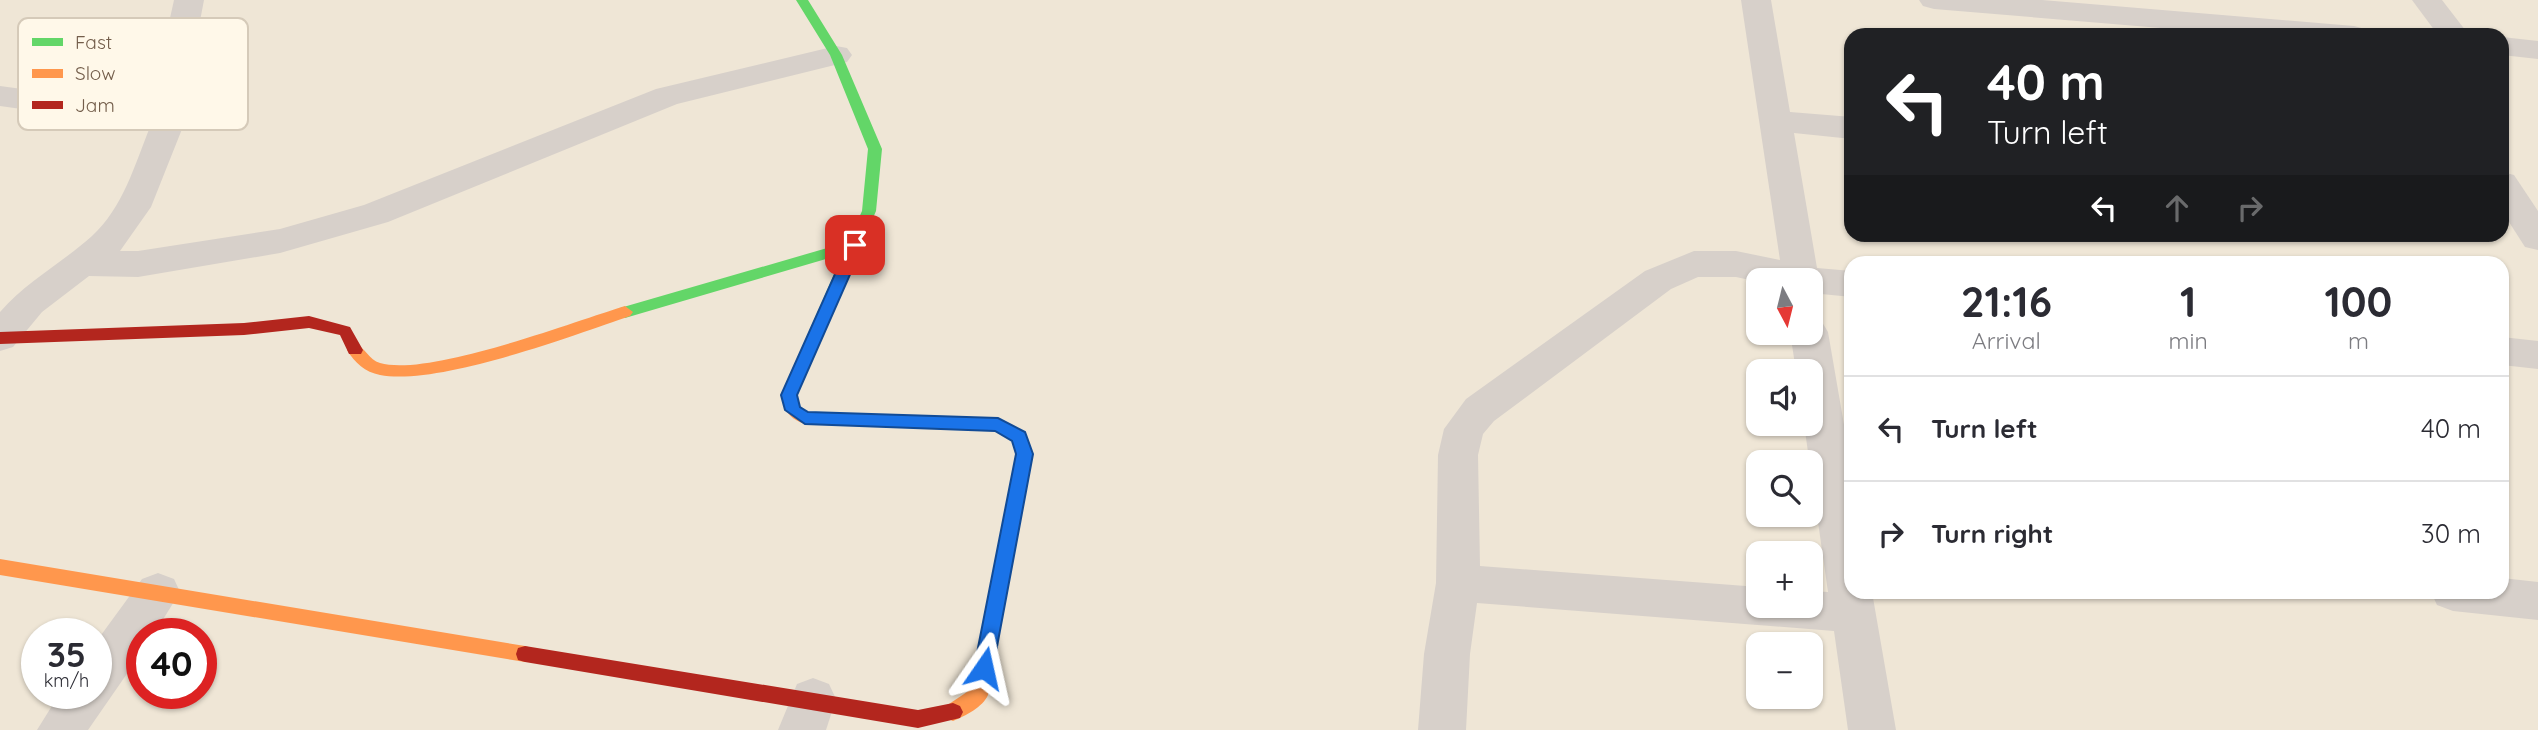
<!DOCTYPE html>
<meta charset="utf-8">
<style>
:root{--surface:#fff;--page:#f2f2f3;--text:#2b2b33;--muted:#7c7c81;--line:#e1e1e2}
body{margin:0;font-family:Quicksand,sans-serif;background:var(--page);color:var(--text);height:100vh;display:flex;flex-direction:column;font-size:26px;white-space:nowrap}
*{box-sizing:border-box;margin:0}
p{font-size:23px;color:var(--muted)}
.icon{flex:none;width:38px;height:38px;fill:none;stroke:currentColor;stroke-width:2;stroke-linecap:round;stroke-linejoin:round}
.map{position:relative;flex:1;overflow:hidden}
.sheet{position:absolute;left:1844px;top:256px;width:665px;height:343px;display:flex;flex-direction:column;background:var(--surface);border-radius:21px;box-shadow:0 2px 5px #0004}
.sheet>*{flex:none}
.top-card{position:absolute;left:1844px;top:28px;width:665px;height:214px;border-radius:21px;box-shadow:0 2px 5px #0004;background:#202124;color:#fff;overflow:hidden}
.needle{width:46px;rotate:173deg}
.fabs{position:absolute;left:1746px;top:268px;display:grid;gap:14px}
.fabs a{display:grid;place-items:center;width:77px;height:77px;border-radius:14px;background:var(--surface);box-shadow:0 2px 5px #0004;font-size:35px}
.speed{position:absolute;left:21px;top:618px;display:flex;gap:14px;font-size:35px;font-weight:700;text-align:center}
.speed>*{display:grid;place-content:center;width:91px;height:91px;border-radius:50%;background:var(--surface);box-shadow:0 2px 5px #0004;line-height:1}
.speed small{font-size:18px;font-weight:400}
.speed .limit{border:10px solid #d22;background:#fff;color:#111}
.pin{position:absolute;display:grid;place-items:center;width:60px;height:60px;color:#fff;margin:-30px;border-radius:14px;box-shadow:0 4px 10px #0006}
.me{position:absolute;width:77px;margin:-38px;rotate:11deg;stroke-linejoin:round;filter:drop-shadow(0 0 5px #0008)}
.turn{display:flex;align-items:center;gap:24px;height:147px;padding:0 28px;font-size:32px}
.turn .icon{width:91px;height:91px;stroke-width:2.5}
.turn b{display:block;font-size:49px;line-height:60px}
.lanes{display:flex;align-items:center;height:66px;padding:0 28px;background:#0003;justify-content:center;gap:35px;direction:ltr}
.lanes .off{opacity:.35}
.eta{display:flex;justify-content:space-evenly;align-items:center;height:119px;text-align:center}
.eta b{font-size:42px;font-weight:700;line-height:49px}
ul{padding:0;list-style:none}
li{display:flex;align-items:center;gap:21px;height:105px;padding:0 28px;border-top:2px solid var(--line)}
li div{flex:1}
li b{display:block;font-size:26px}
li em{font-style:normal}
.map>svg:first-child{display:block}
</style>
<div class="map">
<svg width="2538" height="730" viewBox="0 0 2538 730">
<rect width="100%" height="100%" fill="#f6f2e9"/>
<!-- residential -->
<path fill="#efe6d6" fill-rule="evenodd" d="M0 0H2538V730H0ZM1852 35H2502V234H1852ZM1852 262H2502V592H1852ZM1759 280H1811V332H1759ZM1759 371H1811V424H1759ZM1759 462H1811V514H1759ZM1759 553H1811V606H1759ZM37 634H96V693H37ZM142 634H201V693H142ZM1759 644H1811V696H1759Z"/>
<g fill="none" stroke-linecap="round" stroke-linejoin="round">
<!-- street -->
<g fill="#d7d0ca" fill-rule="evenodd">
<path d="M174 0H204L191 68 186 119 151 207 120 251H138L280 229 364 205 656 89 836 46 847 48 852 55 847 62 677 104 388 222 280 253 138 277 89 276 42 312 13 347 0 351V312C27 281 62 263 92 236 123 208 135 164 150 127L0 106V86L155 107 159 68Z"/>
<polygon points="1741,0 1771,0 1790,112 1852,117 1852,139 1794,133 1817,268 1852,271 1852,297 1811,293 1811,280 1759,282 1736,277 1698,277 1671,289 1494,421 1483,434 1478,455 1480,566 1759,587 1759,606 1811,606 1811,591 1828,592 1804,424 1811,424 1811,371 1796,371 1790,332 1811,332 1811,319 1822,322 1828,332 1852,471 1852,592 1872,592 1896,730 1848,730 1834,631 1477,603 1470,654 1466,730 1418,730 1424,654 1436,583 1438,455 1444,429 1466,399 1645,271 1694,251 1736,251 1780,260"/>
<polygon points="1919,0 2042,0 2354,26 2365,29 2369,35 2245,35 1934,9 1923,6"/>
<polygon points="2412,0 2442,0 2469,35 2438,35"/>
<polygon points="2502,37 2538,41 2538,59 2502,55"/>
<polygon points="2502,172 2514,175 2538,211 2538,250 2525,247 2502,211"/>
<polygon points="2502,337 2538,341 2538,369 2502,365"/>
<polygon points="158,573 174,579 180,592 154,634 142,634 142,652 88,730 37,730 60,693 96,693 96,642 142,579"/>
<polygon points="2502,578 2538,582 2538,620 2453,611 2437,605 2431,592 2502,592"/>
<polygon points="813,678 829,684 836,699 826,730 778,730 797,684"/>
</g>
<!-- fast -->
<polygon fill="#63d668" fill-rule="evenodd" points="796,0 808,0 842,55 882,149 876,211 797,395 799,402 797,406 785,406 781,395 843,254 625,318 617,312 620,308 848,242 862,211 868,149 830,55"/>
<!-- slow -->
<g fill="#ff974d" fill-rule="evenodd">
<path d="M625 306 633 312 630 316C572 336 438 386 380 375 365 372 355 363 347 350L355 344C365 347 369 360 380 363 428 377 573 322 625 306Z"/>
<path d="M791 396 797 398 800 407 808 412 998 419C1020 426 1026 433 1032 454L988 695C983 707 965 716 953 721L946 718 943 712 946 706 970 690 1016 454 1012 441 995 431 805 424C793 420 786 414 783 402L785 398Z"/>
<polygon points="0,559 525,646 532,648 534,654 532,660 525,662 0,575"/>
</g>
<!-- jam -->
<g fill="#b3261e" fill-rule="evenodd">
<polygon points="309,316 350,327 363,350 361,354 349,354 340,335 309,328 244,335 0,344 0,332 244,323"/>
<polygon points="525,646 918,710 953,703 960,706 963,712 960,718 918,728 525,662 518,660 516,654 518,648"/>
</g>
</g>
<!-- route -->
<polygon fill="#1a73e8" stroke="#114b97" stroke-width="2" points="855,240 863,245 797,395 800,407 808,412 998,418 1025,432 1033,454 993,668 990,674 984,676 977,674 974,668 1016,454 1012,441 995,431 805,424 785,410 781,395 848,245"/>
<!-- legend -->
<rect x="18" y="18" width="230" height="112" rx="10" fill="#fff8e9" stroke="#d5cab9" stroke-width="2"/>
<rect x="32" y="38" width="31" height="8" fill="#63d668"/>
<rect x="32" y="69" width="31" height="9" fill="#ff974d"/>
<rect x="32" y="101" width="31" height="8" fill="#b3261e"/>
<g font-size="19" fill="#735d4a">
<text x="75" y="49">Fast</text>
<text x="75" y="80">Slow</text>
<text x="75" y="112">Jam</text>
</g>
</svg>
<div class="fabs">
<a><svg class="needle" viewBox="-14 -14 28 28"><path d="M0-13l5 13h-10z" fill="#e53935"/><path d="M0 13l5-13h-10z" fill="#7c7c81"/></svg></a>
<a><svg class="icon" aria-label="sound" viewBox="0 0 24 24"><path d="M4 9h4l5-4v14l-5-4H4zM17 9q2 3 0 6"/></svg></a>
<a><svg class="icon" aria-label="search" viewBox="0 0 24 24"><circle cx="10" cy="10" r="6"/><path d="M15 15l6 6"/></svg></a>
<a>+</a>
<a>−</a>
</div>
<div class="speed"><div>35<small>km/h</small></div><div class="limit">40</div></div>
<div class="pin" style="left:855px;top:245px;background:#d93025"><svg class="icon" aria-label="arrive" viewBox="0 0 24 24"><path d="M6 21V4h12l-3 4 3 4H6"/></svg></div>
<svg class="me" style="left:984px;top:668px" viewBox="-20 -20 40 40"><path d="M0-17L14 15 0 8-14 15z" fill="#1a73e8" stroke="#fff" stroke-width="4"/></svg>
<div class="top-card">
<div class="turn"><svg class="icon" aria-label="left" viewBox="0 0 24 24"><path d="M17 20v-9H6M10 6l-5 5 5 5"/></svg><div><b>40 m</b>Turn left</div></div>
<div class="lanes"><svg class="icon" aria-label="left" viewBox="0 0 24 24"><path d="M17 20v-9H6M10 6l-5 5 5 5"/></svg><svg class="icon off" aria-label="ahead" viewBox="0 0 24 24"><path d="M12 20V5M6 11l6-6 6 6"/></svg><svg class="icon off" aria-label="right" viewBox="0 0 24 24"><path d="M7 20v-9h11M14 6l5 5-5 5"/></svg></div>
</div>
<section class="sheet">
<div class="eta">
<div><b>21:16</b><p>Arrival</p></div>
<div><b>1</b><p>min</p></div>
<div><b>100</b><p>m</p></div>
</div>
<ul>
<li><svg class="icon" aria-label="left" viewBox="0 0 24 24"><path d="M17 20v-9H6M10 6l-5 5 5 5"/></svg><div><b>Turn left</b></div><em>40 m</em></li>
<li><svg class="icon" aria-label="right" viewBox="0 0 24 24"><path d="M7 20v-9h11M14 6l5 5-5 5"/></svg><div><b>Turn right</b></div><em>30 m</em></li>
</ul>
</section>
</div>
